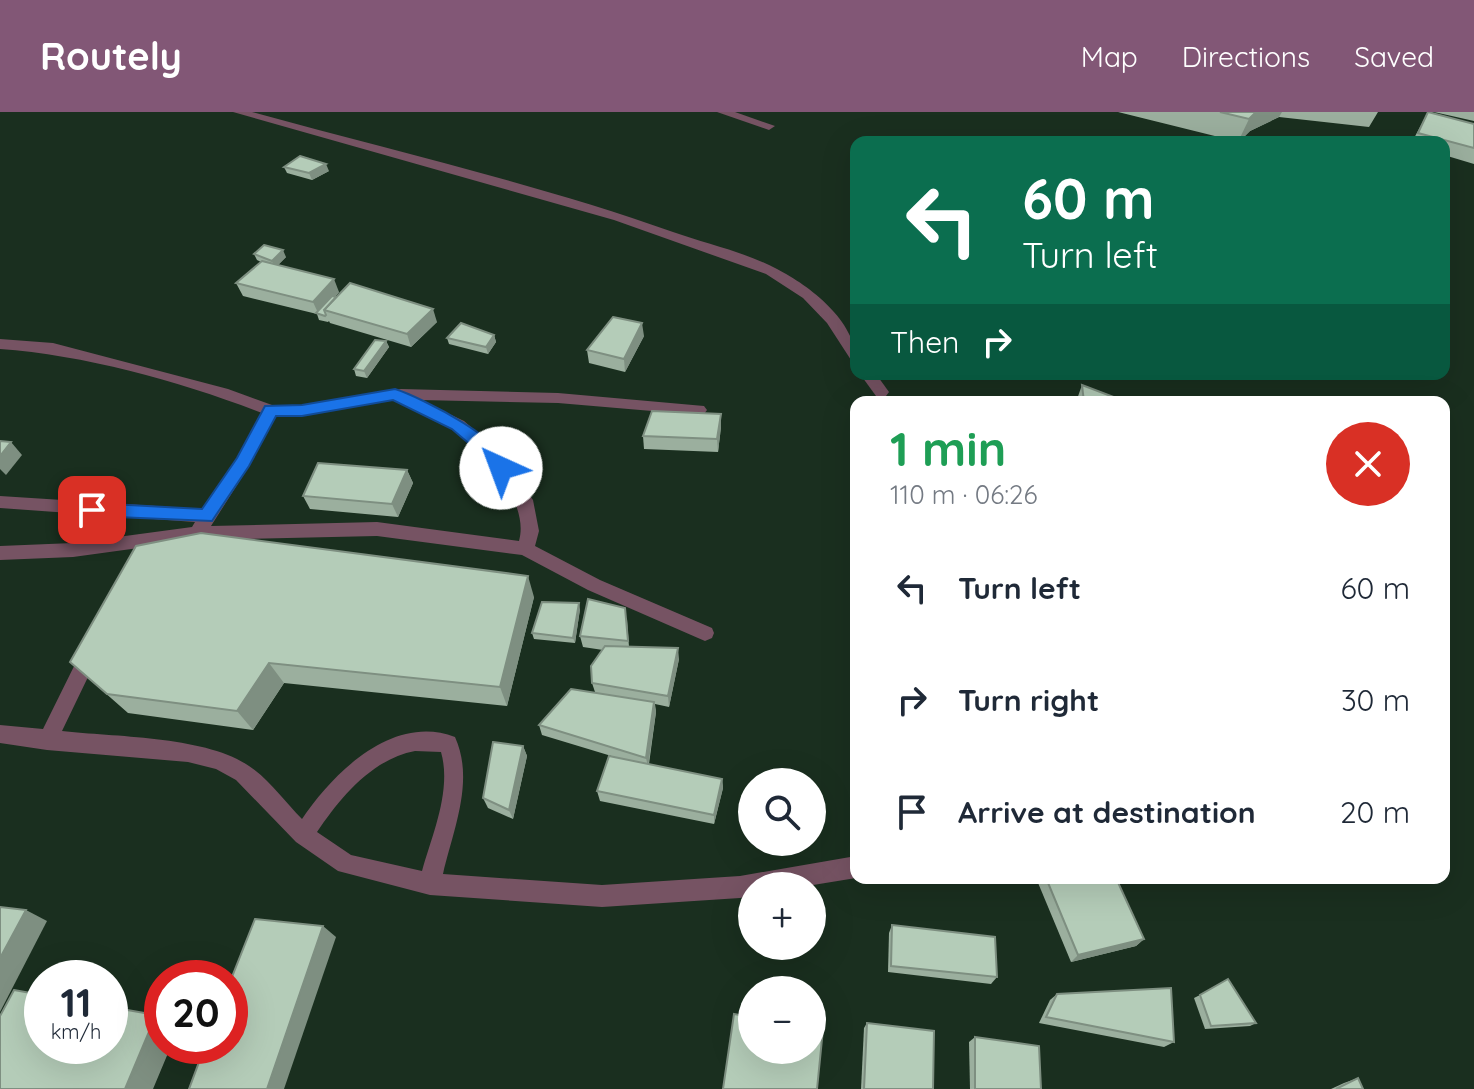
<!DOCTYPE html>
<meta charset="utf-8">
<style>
:root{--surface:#fff;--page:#f6f6f7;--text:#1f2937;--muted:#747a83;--accent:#825776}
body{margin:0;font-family:Quicksand,sans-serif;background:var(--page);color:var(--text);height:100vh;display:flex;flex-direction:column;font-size:30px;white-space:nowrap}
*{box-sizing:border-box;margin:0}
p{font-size:26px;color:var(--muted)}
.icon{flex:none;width:44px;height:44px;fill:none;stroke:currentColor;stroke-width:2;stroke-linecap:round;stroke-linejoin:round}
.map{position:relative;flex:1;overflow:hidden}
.details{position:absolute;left:850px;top:284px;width:600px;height:488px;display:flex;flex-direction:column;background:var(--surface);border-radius:16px;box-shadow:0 8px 32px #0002}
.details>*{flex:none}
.guide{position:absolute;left:850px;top:24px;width:600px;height:244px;border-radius:16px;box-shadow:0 8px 32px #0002;background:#0b6e4f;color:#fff;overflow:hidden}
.tools{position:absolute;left:738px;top:656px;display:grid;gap:16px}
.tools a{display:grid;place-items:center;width:88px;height:88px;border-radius:50%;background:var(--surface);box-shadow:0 8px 32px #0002;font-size:40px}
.speed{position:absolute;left:24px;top:848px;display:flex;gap:16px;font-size:40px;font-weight:700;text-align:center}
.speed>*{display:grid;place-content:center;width:104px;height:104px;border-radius:50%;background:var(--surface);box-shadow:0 8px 32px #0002;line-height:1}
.speed small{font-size:20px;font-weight:400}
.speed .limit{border:12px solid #d22;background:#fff;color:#111}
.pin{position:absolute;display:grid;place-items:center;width:68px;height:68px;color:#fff;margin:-34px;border-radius:16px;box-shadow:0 4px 12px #0006}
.me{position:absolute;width:88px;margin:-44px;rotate:317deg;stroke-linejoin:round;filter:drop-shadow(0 0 6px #0008)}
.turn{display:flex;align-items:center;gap:28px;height:168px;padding:0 40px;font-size:36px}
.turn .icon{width:104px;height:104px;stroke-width:2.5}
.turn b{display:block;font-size:56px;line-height:68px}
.then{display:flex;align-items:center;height:76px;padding:0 40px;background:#0003;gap:16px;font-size:30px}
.round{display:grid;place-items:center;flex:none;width:84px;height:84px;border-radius:42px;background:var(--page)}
.summary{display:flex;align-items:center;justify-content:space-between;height:136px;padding:0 40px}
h1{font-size:48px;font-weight:700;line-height:60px;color:#1e9e55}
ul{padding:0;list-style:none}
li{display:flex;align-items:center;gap:24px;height:112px;padding:0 40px}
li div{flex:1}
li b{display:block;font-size:30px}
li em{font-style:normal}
header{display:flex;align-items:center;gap:48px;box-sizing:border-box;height:112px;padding:0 40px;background:var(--accent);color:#fff}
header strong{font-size:38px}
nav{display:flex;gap:44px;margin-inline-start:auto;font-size:28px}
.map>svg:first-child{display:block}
</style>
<header>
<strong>Routely</strong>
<nav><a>Map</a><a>Directions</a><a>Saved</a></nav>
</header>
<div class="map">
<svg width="1474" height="977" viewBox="0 0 1474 977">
<rect width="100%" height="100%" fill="#1a2f1f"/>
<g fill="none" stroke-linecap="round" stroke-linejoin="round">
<!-- service -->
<g fill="#765363" fill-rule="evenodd">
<path d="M233 0H252C392 39 536 71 673 120 707 132 745 140 777 157 810 174 856 209 856 249L851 248 827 211 803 186 766 162 614 108Z"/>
<polygon points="717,0 735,0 775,14 769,18"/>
<path d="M0 227 53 231 228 277 272 293 302 294 401 277 558 281 704 294 707 298 704 302 699 303 558 291 420 288 464 309 492 333 533 388 539 419 535 434 600 468 712 516 714 521 712 526 705 529 698 526 588 478 522 443 377 424 197 428 73 445 0 448V434L73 431 192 415 195 410 0 396V384L203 397 237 346 262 301C182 270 85 243 0 237ZM393 288C413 297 436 305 454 318 484 340 530 390 519 429L377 410 211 414 249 354 276 304H302Z"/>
<polygon points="860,262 876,262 889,280 886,284 876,284"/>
<path d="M92 530 99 532 101 538 62 619C114 625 206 624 249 654 269 667 285 690 302 707 333 661 393 601 455 625 475 669 453 718 443 762L602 773 740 764 856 744V766L807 774H752V784L740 786 602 795 430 783 338 759 296 730 236 668 216 657 188 650 47 638 0 631V613L43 617 85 532ZM415 639 441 640C452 678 432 723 422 759L351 743 317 720C340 686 372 647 415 639Z"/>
</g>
</g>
<!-- wall -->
<g fill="#9baf9e">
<polygon points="1118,0 1378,0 1369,15 1279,5 1250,19 1239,30"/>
<polygon points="1428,0 1474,12 1474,52 1444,43 1444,30 1412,30"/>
<polygon points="1434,0 1474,0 1474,9"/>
<polygon points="284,55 329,59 312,68 287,61"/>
<polygon points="254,142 286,145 278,153 339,180 335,185 437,210 411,235 330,211 329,209 328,210 319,208 317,202 243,184 236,171 261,150 257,148"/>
<polygon points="494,223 496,230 488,242 449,232 447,226"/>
<polygon points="644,224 625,260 589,251 587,238"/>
<polygon points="386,229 389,235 367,266 356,264 354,257"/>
<polygon points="1082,273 1124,290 1076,290"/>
<polygon points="721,302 721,315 718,340 644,337 643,324"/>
<polygon points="407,358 413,371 398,405 310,397 303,384"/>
<polygon points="534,485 507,594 284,571 253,618 128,601 70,550"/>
<polygon points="580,497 575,531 534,527 532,521"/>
<polygon points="627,507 629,535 679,547 669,595 655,592 656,600 649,652 722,667 723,676 714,712 600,689 597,679 618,646 542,623 539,613 595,580 592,571 603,538 583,535 580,524"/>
<polygon points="523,634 527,644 513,707 488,696 483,686"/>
<polygon points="1036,766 1116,766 1144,827 1136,834 1071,850"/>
<polygon points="892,813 997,865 991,872 888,860 889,821"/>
<polygon points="1057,882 1174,930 1164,935 1039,911 1050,888"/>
<polygon points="1200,883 1256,911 1250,914 1205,917 1194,886"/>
<polygon points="867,911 933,977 861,977 864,916"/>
<polygon points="975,925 1041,977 970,977 969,930"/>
<polygon points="1358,966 1363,977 1331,977 1344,971"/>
</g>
<!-- shaded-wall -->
<g fill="#7e8f81">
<polygon points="1256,0 1282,0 1279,5 1250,19 1238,30 1249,7"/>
<polygon points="326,52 329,59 312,68 309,61"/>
<polygon points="283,138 286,145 275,156 272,149"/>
<polygon points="334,167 339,180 319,203 313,190"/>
<polygon points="433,197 437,210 411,235 407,222"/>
<polygon points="642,211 644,224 625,260 624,247"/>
<polygon points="494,223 496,230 488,242 486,235"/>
<polygon points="386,229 389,235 367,266 364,259"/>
<polygon points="721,302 721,315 718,340 717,327"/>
<polygon points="11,330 22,343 6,363 0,357 0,344"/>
<polygon points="407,358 413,371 398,405 392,392"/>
<polygon points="528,464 534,485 507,594 500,575"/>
<polygon points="579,491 580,497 575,531 573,526"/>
<polygon points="678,536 679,547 669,595 668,584"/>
<polygon points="269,551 284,571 253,618 237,599"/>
<polygon points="654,590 656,600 648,655 646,646"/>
<polygon points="523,634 527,644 513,707 509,698"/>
<polygon points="722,667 723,676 714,712 714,703"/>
<polygon points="26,798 47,809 0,900 0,846"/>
<polygon points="323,814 336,825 284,977 267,977"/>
<polygon points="1144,827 1136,834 1071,850 1078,843"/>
<polygon points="156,903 162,906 162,934 171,934 153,977 125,977"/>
</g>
<!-- building -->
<g fill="#b4ccb8" stroke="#7e8f81" stroke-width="2">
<polygon points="1220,0 1256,0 1249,7"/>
<polygon points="1428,0 1474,12 1474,36 1418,21"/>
<polygon points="300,44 326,52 309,61 284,55"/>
<polygon points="264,133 283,138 272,149 254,142"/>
<polygon points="262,149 334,167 313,190 236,171"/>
<polygon points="350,171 433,197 407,222 324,198"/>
<polygon points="332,184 336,185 324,198 326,203 325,204 316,201"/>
<polygon points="613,205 642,211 624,247 587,238"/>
<polygon points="461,211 494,223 486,235 447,226"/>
<polygon points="375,228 386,229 364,259 354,257"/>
<polygon points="1082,273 1124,289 1124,290 1084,290"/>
<polygon points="652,299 721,302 717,327 643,324"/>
<polygon points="0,329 11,330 0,344"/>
<polygon points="318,351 407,358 392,392 303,384"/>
<polygon points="201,421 528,464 500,575 269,551 237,599 107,582 70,550 136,434"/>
<polygon points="588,487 625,496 628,529 580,524"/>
<polygon points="542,490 579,491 573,526 532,521"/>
<polygon points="605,534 678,536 668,584 592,571 591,554"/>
<polygon points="571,577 654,590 646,646 539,613"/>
<polygon points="493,630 523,634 509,698 483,686"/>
<polygon points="609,644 722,667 714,703 597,679"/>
<polygon points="1046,766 1116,766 1144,827 1078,843"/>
<polygon points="0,795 26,798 0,846"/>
<polygon points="255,807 323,814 267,977 189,977 205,934 230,934 230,870"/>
<polygon points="892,813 995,825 997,865 891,854"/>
<polygon points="1228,867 1256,911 1211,914 1200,883"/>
<polygon points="1171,876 1174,930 1046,905 1057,882"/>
<polygon points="14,878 42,883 42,934 110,934 110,895 156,903 125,977 0,977 0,904"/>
<polygon points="734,902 752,905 752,938 812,938 812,915 823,917 817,977 723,977"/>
<polygon points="867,911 934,919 933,977 864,977"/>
<polygon points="975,925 1039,934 1041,977 975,977"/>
<polygon points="1358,966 1363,977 1336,977"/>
</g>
<!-- route -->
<path fill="#1a73e8" stroke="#114b97" stroke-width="2" d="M395 277C418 284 516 332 507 360H495L480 341 452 317 393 288 302 304H276L249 354 212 409 92 404 84 398 92 391 202 397 237 346 265 294 302 293Z"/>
</svg>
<div class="tools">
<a><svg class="icon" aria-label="search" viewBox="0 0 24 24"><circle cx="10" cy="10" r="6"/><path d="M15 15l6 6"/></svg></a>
<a>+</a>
<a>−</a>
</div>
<div class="speed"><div>11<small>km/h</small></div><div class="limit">20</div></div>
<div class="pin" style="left:92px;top:398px;background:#d93025"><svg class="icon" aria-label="arrive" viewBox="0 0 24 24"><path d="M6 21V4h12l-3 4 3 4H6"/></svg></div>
<svg class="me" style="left:501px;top:356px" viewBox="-20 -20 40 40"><circle r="19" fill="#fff"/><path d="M0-13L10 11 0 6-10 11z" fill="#1a73e8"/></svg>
<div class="guide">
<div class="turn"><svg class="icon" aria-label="left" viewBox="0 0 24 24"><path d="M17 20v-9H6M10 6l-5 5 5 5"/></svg><div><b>60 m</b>Turn left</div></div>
<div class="then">Then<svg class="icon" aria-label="right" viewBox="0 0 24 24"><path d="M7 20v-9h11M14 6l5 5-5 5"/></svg></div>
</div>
<section class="details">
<div class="summary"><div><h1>1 min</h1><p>110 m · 06:26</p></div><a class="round" style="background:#d93025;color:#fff"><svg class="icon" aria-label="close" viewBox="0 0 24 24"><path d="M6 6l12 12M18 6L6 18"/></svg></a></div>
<ul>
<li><svg class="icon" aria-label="left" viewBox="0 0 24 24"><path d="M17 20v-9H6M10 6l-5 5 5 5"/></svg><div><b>Turn left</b></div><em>60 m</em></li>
<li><svg class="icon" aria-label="right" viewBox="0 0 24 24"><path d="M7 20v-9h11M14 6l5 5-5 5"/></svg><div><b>Turn right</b></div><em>30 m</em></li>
<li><svg class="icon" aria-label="arrive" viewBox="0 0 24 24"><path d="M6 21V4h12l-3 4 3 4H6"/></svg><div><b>Arrive at destination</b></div><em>20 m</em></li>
</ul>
</section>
</div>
